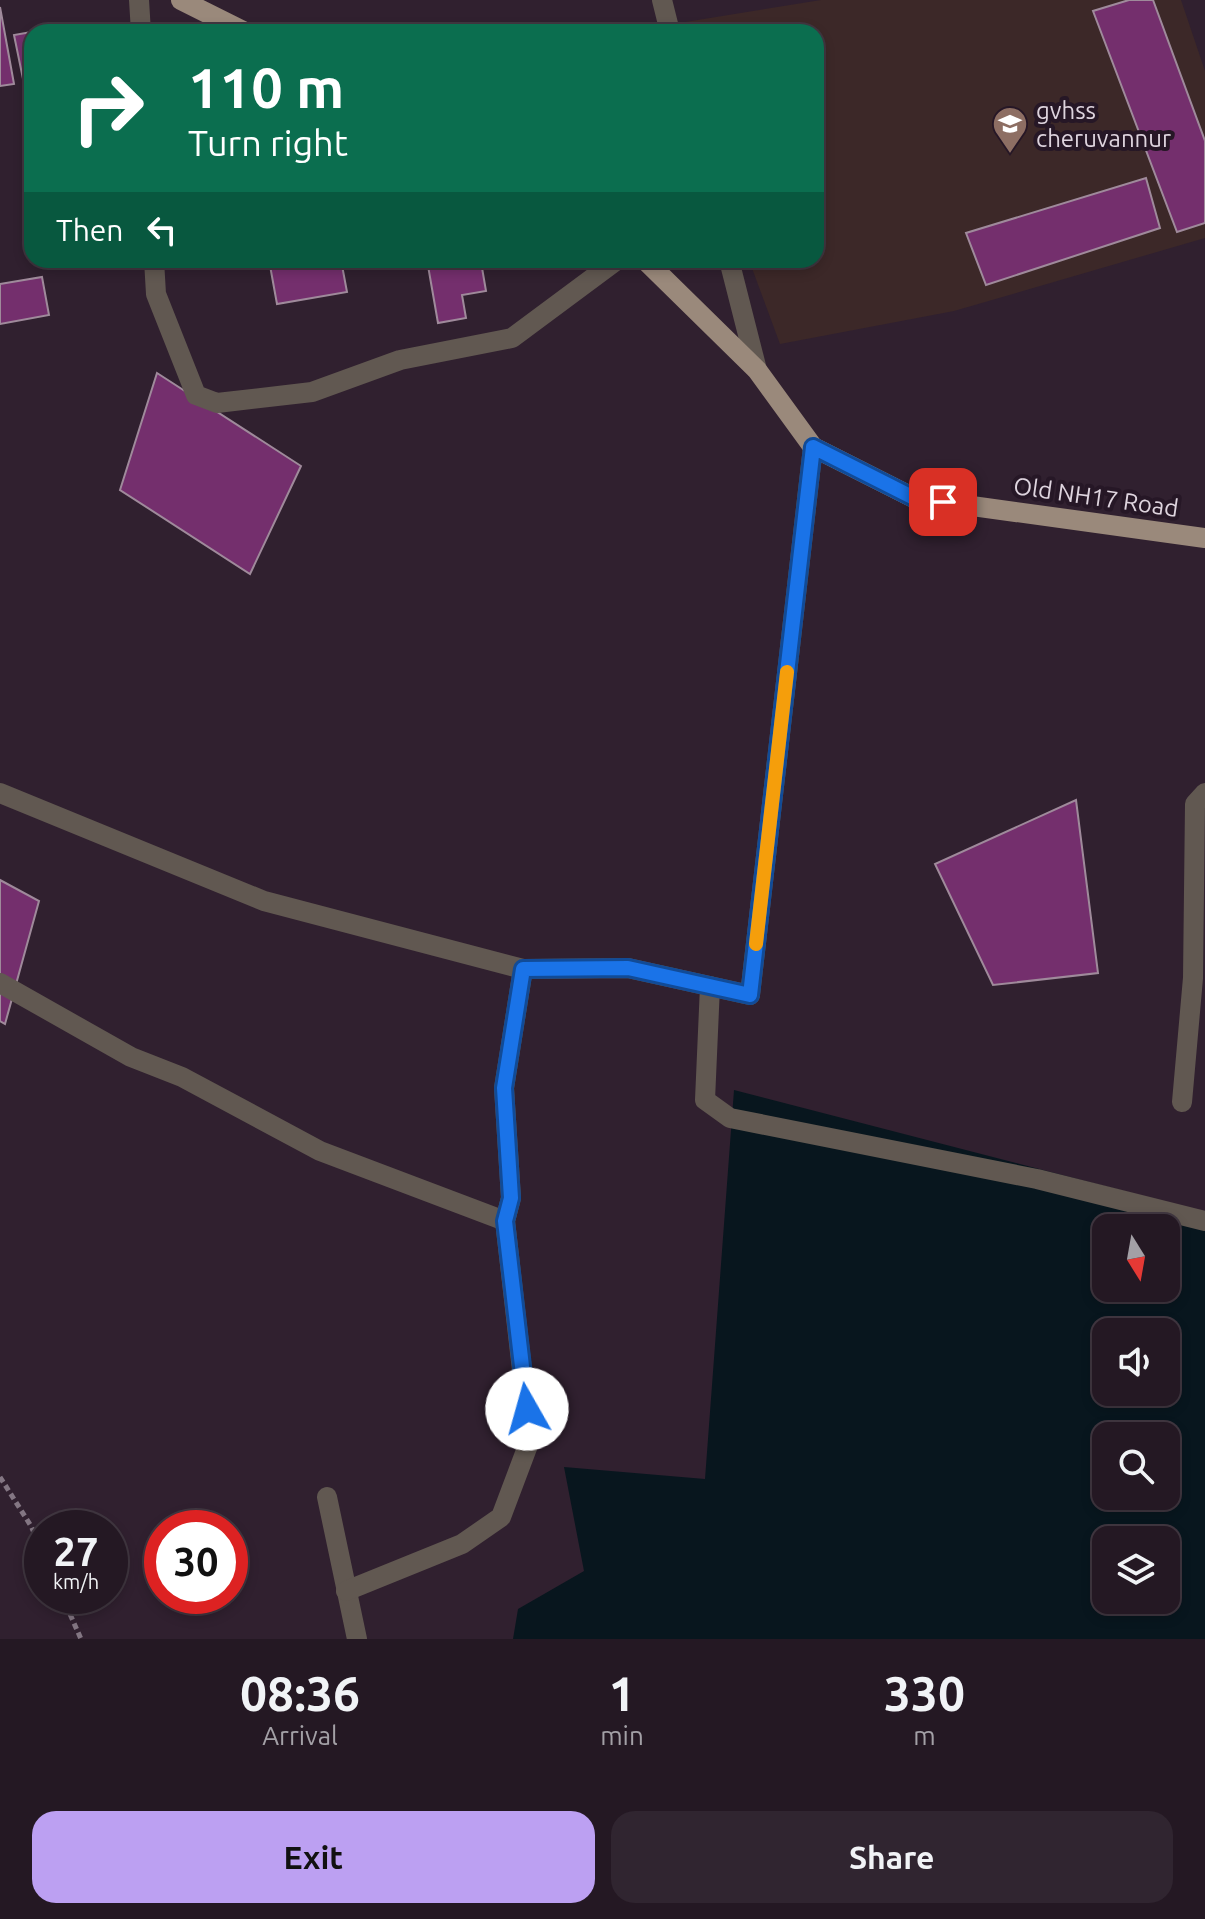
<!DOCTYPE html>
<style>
:root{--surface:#241823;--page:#302530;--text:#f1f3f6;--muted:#a3a0a6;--line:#413741;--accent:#bca0f2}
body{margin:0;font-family:Ubuntu,sans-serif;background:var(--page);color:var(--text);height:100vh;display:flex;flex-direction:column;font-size:30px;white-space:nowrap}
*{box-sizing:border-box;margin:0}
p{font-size:26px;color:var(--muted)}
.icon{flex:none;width:44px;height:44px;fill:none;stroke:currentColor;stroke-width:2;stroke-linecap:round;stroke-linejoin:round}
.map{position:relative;height:1639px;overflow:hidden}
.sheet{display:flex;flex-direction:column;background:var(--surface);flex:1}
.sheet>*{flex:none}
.hud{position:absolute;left:24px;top:24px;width:800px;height:244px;border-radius:24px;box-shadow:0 4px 12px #0003,0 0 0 2px var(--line);background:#0b6e4f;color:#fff;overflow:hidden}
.needle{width:52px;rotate:169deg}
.fabs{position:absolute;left:1092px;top:1214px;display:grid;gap:16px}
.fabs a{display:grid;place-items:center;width:88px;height:88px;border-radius:16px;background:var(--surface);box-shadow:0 4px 12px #0003,0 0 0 2px var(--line);font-size:40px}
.speed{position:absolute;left:24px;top:1510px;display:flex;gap:16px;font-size:40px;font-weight:700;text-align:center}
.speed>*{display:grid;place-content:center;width:104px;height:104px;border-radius:50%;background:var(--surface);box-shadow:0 4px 12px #0003,0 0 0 2px var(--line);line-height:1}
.speed small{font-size:20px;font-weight:400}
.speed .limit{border:12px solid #d22;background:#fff;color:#111}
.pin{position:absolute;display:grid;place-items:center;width:68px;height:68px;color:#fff;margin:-34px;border-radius:16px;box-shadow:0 4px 12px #0006}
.me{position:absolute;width:88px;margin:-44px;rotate:353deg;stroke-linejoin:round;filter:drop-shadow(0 0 6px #0008)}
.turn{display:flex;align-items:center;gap:28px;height:168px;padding:0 32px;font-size:36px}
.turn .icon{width:104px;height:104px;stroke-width:2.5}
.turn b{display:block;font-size:56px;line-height:68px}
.then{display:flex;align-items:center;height:76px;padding:0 32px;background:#0003;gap:16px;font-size:30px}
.eta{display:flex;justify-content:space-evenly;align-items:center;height:136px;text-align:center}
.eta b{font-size:48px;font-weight:700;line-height:56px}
.button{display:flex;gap:16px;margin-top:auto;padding:16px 32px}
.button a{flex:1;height:92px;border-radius:24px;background:var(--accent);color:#111;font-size:32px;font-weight:700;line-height:92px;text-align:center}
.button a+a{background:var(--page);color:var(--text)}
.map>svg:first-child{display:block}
</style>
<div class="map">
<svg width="1205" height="1639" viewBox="0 0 1205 1639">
<rect width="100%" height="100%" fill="#30202f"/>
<!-- education -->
<polygon fill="#3c2828" points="821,0 1181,0 1205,71 1205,238 954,311 780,344 749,260 816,260 816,32 676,32 673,24"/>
<!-- water -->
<path fill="#08161e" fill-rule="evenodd" d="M734 1090 1205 1212V1639H513L518 1609 584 1571 564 1467 705 1479ZM1106 1228H1166V1288H1106ZM1106 1332H1166V1392H1106ZM1106 1436H1166V1496H1106ZM1106 1540H1166V1600H1106Z"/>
<!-- building -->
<g fill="#742f6d" stroke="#9f8a9b" stroke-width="2">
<polygon points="1129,0 1153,0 1205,141 1205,223 1177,232 1093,11"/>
<polygon points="0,7 14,84 0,86"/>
<polygon points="66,26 67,32 32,32 32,78 23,79 14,35"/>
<polygon points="1146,178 1160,228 986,285 966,233"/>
<polygon points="269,260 341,260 347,292 277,304"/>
<polygon points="427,260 455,260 457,266 481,262 486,291 462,295 466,318 438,323"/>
<polygon points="42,277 49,315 0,324 0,284"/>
<polygon points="157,373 301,466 250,574 120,490"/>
<polygon points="1076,800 1098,973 993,985 935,864"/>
<polygon points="0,880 39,901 5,1024 0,1021"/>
</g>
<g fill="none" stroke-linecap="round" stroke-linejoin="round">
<!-- path -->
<g stroke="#837683" stroke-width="5" stroke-dasharray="6 4" stroke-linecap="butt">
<polyline points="0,1477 31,1526 42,1551"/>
<polyline points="62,1596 81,1639"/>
</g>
<!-- minor -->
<g stroke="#615851" stroke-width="20">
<polyline points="139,0 141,32"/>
<polyline points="662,0 670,32"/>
<polyline points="154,260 156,294 196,395 217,403 312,392 400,360 512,338 617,260"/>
<polyline points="729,260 757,370"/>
<polyline points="0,793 264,901 523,969 628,968 750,995 813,447"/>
<polyline points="0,983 131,1057 182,1077 320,1151 505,1221"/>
<polyline points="710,986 705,1100 730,1118 1037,1179 1205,1221"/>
<polyline points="1182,1102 1193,978 1195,804 1205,793"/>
<polyline points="327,1497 357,1639"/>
<polyline points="346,1591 462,1544 501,1517 530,1440 505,1221 511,1198 504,1088 523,969"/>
</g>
<!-- major -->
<g stroke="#9a897b" stroke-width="20">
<polyline points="181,0 245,32"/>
<polyline points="645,260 757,370 813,447 914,498 1205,538"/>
</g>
</g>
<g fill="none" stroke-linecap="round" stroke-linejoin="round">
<defs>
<polyline id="route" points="527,1409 505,1221 511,1198 504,1088 523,969 628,968 750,995 813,447 914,498 943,502"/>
</defs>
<!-- route casing -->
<use href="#route" stroke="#114b97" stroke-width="20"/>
<!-- route -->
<use href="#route" stroke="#1a73e8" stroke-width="14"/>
<!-- slow -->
<polyline stroke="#f59e0b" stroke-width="14" points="756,944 787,672"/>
</g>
<!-- icons -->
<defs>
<symbol id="school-pin" viewBox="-11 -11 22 30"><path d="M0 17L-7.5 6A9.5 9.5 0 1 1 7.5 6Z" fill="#8d6e63" stroke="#261726"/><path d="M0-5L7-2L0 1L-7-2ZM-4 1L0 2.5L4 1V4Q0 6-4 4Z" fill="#fff"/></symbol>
</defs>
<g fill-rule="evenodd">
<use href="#school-pin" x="990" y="104" width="40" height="54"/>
</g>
<g text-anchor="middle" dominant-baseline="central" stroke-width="8" stroke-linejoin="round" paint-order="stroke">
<!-- poi labels -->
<g font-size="24" fill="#ded4de" stroke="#261726" text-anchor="start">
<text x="1036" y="110">gvhss<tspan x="1036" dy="28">cheruvannur</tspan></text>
</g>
<!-- street labels -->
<g font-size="24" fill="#ded4de" stroke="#261726">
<text transform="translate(1096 497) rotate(8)">Old NH17 Road</text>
</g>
</g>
</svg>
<div class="fabs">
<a><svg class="needle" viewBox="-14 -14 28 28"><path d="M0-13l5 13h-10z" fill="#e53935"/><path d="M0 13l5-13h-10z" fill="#a3a0a6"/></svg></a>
<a><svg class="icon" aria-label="sound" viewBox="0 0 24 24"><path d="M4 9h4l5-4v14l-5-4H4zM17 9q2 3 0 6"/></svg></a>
<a><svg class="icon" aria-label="search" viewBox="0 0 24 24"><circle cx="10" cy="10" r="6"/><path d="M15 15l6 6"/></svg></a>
<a><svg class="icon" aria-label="layers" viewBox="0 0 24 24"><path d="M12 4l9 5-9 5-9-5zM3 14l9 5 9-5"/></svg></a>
</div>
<div class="speed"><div>27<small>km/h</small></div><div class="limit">30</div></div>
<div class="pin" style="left:943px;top:502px;background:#d93025"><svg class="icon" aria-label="arrive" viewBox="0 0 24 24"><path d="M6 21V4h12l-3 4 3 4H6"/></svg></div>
<svg class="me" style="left:527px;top:1409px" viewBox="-20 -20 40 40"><circle r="19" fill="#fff"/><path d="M0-13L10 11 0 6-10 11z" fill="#1a73e8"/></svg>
<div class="hud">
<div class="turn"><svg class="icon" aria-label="right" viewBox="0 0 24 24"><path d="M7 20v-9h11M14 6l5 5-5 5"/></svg><div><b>110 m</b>Turn right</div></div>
<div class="then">Then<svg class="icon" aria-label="left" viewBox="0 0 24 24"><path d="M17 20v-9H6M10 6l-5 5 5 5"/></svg></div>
</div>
</div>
<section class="sheet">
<div class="eta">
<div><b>08:36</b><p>Arrival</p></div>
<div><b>1</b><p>min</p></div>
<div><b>330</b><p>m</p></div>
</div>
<div class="button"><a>Exit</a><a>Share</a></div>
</section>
